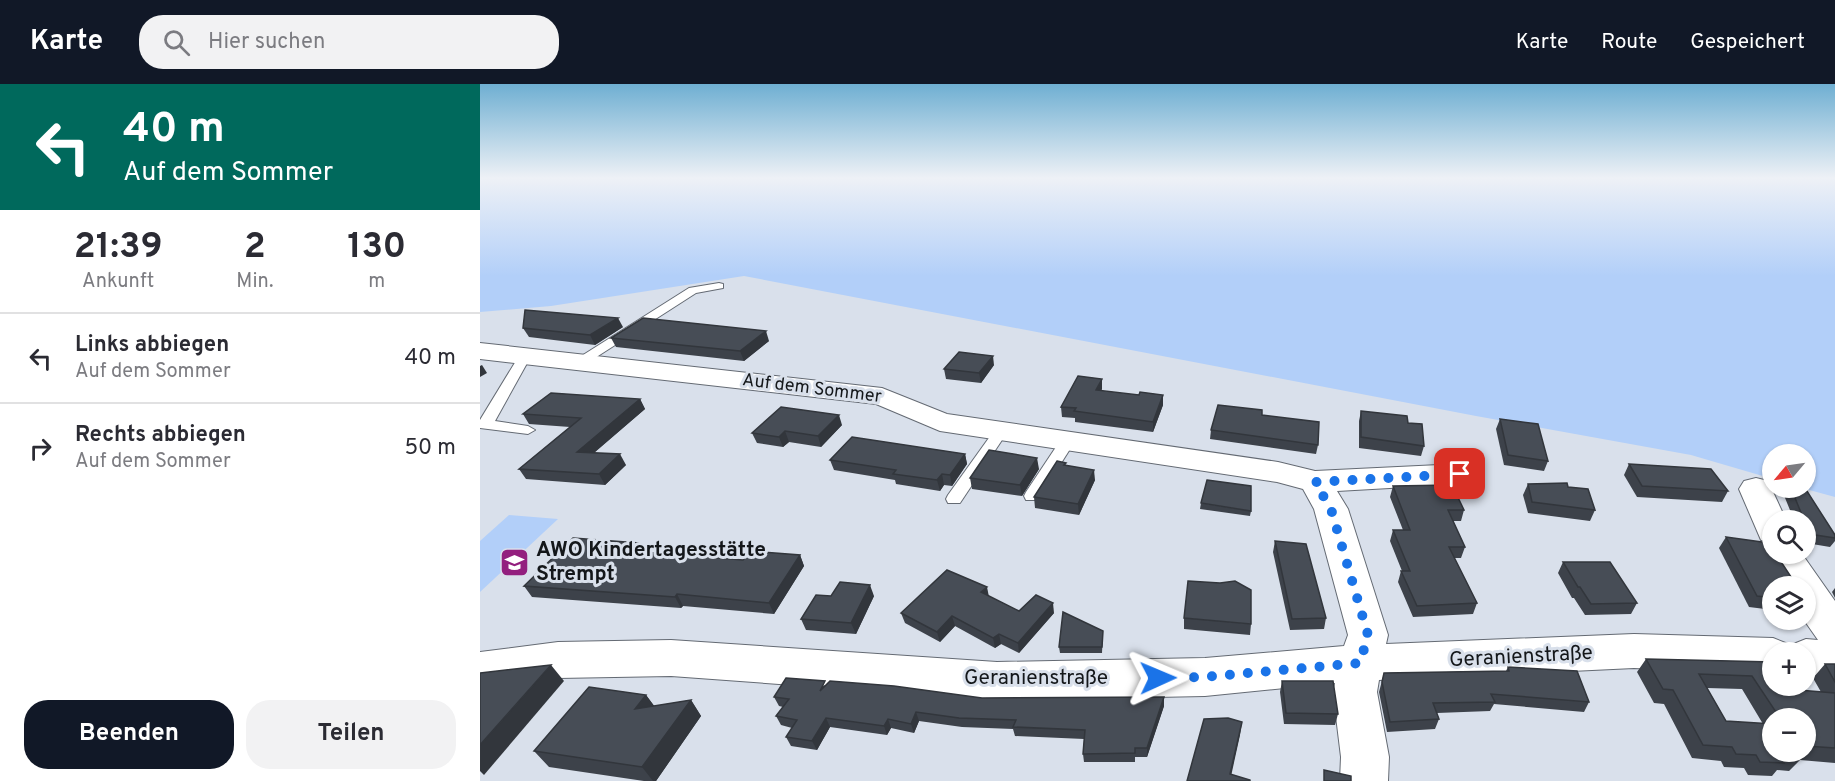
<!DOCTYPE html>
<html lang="de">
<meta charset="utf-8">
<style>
:root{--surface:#fff;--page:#f2f2f3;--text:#2b2b33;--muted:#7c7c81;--line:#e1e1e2;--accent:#111827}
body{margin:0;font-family:Overpass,sans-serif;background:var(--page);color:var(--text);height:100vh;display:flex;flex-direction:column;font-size:22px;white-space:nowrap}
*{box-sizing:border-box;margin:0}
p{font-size:20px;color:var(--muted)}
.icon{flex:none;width:33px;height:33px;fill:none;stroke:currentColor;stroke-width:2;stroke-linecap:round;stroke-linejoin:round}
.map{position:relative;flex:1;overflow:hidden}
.drawer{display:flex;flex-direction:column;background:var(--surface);width:480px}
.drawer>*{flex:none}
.hud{background:#00695c;color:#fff;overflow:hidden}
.needle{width:39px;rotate:241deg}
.buttons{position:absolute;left:1282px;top:360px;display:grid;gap:12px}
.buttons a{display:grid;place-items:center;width:54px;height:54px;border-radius:50%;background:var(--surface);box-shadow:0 2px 4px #0004;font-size:30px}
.pin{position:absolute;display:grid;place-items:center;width:51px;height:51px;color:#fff;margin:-26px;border-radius:12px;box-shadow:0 3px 9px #0006}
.me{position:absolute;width:66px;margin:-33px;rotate:89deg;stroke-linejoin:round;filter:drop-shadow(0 0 4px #0008)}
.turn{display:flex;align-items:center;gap:21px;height:126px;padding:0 24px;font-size:27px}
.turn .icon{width:78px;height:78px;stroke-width:2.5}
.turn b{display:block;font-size:42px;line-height:51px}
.eta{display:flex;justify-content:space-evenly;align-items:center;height:102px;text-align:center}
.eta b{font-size:36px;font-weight:700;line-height:42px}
.primary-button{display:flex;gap:12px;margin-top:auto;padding:12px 24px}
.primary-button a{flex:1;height:69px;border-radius:24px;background:var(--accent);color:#fff;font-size:24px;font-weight:700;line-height:69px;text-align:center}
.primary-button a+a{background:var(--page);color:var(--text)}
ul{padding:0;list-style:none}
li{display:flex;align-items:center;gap:18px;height:90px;padding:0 24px;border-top:2px solid var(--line)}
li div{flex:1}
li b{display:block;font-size:22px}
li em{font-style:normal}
header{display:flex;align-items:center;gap:36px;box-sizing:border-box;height:84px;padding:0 30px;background:var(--accent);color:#fff}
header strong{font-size:28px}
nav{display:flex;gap:33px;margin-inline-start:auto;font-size:21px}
.search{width:420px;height:54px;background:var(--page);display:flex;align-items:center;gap:15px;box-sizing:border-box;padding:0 21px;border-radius:24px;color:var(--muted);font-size:22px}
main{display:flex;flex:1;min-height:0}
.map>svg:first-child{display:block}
</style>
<header>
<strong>Karte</strong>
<div class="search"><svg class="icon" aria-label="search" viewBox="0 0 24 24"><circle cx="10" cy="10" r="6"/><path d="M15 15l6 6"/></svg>Hier suchen</div>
<nav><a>Karte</a><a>Route</a><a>Gespeichert</a></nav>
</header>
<main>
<section class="drawer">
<div class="hud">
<div class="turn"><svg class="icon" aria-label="left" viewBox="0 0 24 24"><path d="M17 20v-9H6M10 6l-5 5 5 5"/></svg><div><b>40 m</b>Auf dem Sommer</div></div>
</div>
<div class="eta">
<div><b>21:39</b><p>Ankunft</p></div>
<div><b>2</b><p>Min.</p></div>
<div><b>130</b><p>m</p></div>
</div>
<ul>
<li><svg class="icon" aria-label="left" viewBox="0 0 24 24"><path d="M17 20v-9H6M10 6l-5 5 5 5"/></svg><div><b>Links abbiegen</b><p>Auf dem Sommer</p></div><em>40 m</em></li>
<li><svg class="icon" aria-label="right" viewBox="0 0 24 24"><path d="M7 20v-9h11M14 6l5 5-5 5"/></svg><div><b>Rechts abbiegen</b><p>Auf dem Sommer</p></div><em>50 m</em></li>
</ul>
<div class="primary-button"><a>Beenden</a><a>Teilen</a></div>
</section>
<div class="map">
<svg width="1355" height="697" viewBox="0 0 1355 697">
<rect width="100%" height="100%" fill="#d9e0eb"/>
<!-- green -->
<g fill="#b2cff9">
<polygon points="0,95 1355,95 1355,413 1322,404 1326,404 1326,370 1293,370 1293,395 1211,371 996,332 264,192 71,222 0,228"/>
<polygon points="29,431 78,435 0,508 0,457"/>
</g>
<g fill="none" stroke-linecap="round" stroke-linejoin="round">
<defs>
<g id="lane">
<polygon points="239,199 243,200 243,204 216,209 104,281 99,282 92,278 209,204"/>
<polygon points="45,268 51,272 15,337 48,342 55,346 48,350 0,344 0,336 39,272"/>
<polygon points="521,343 528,347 480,419 468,419 466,415 468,411 516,344"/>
<polygon points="587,352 595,357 558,416 546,416 544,412 546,408 582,354"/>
</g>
<g id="street">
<polygon points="0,259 402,304 467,330 798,378 835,387 980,380 991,383 996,390 991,397 980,400 857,407 868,425 908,551 906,560 1154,550 1293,554 1308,560 1310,563 1311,561 1326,555 1338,556 1324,536 1326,502 1304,502 1285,470 1293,460 1293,470 1322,470 1355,517 1355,593 1326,591 1326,568 1293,568 1293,590 1154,584 899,596 897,608 909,673 908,697 860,697 861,673 853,608 855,599 725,612 517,616 191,592 78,594 0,604 0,568 78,558 191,556 517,578 725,574 864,562 868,551 834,425 823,405 797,398 460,347 396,320 0,275"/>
<polygon points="1276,394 1288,397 1306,436 1293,436 1293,459 1281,456 1259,405 1264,397"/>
</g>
</defs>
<!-- lane casing -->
<use href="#lane" stroke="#646a73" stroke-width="2"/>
<!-- street casing -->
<use href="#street" stroke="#646a73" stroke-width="2"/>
<!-- lane -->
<use href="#lane" fill="#fff" fill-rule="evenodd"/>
<!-- street -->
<use href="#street" fill="#fff" fill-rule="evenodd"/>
</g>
<!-- wall -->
<g fill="#3d424a" fill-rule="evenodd">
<polygon points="143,243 115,261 49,253 43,244"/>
<polygon points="131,254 289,257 264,277 136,263"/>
<polygon points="514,281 501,299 466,295 464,285"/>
<polygon points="622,305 621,307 683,321 673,348 595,338 595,334 582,333 581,323"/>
<polygon points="160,315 165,325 114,369 146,381 125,401 46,395 39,385 90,343 49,340 43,330"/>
<polygon points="881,327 928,339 944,362 941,372 879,364 879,337"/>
<polygon points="782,331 838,361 836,370 730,355 731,346"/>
<polygon points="1020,335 1068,377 1064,387 1024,381 1016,345"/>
<polygon points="362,341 341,363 309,358 303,363 277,359 272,349"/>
<polygon points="485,370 487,380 472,402 464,401 460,407 416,400 415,396 354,386 350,376"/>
<polygon points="1149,380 1248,407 1242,418 1157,413 1144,391"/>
<polygon points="586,381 615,396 599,431 555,424 554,413"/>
<polygon points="559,385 542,412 492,405 490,394"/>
<polygon points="1048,400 1088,403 1115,426 1110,437 1048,429 1043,411"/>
<polygon points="913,402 984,426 981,437 973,437 985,463 981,474 974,474 997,519 993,530 933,533 918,498 921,487 922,487 910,457 913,446 923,446 910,413"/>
<polygon points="1301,404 1325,404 1355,451 1355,457 1350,463 1326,459 1326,436 1314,436"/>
<polygon points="721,419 771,427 770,432 720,425"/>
<polygon points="1246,453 1293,502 1293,526 1269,523 1239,464"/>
<polygon points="795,457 846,534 844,545 810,546 793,468"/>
<polygon points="158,459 164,468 263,476 320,471 324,482 294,530 203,522 201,524 52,513 44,502"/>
<polygon points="1083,478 1157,519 1151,530 1105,531 1094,514 1092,514 1078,489"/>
<polygon points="1355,504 1355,514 1352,508"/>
<polygon points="351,512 394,512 376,550 326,546 321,535"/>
<polygon points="508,512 539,527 574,529 539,569 521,560 515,564 475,542 460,558 425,539 421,529"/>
<polygon points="704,534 771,540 770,551 704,545"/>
<polygon points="623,547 622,569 580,569 579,563"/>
<path d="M1166 575 1293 578V602H1311L1308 605 1341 608 1333 594 1345 580H1355V679L1320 676 1309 687 1297 686 1292 692 1268 691 1264 684 1244 683 1241 677 1212 674 1184 620 1174 619 1157 588ZM1227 604 1262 605 1283 640 1246 637ZM1293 634H1326V668H1293Z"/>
<polygon points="1028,583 1109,618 1104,628 1014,620 1010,627 957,629 959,635 955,645 907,648 899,608 904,589 1026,587"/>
<polygon points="802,597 858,630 855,641 804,640 800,608"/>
<polygon points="346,601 502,614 684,613 684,622 667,673 655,673 655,678 604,678 603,670 604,655 535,652 533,645 482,643 439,637 434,649 411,644 407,651 350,643 337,666 311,662 306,653 312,644 301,641 296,632 303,623 299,622 294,613"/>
<polygon points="166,611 174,622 211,616 221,632 176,697 164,697 69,683 54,667"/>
</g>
<!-- shaded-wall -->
<g fill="#32363c">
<polygon points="138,234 143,243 115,261 110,251"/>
<polygon points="286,247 289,257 264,277 260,267"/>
<polygon points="513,272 514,281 501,299 499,289"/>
<polygon points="2,281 7,289 0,293 0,282"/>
<polygon points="622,295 622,305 616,316 616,306"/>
<polygon points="683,311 683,321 673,348 673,338"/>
<polygon points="160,315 165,325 103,378 97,368"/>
<polygon points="359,331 362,341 341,363 338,352"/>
<polygon points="305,347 309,358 303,363 299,353"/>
<polygon points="140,370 146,381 125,401 119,390"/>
<polygon points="485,370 487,380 472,402 470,391"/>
<polygon points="557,374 559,385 542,412 540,401"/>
<polygon points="614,386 615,396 599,431 598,420"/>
<polygon points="462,390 464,401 460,407 457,396"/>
<polygon points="158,459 165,470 151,467"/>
<polygon points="320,471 324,482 294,530 289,519"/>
<polygon points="390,501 394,512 376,550 371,539"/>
<polygon points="507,503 509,513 501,508"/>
<polygon points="197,510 203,522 201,524 195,513"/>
<polygon points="573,519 574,529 539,569 538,559"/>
<polygon points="472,532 475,542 460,558 457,548"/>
<polygon points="519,550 521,560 515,564 513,554"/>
<polygon points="71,581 84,597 4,691 0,687 0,661"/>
<polygon points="166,611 178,627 155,625"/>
<polygon points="684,613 684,622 667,673 667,664"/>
<polygon points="211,616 221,632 176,697 173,697 162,683"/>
<polygon points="436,628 439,637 434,649 431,640"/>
<polygon points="346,634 350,643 337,666 332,657"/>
<polygon points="408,635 411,644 407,651 404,642"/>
<polygon points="762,638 760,651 750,697 750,690"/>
</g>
<!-- building -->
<g fill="#474d56" stroke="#32363c" stroke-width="1.5">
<polygon points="45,226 138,234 110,251 43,244"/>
<polygon points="163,234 286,247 260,267 131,254"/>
<polygon points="479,268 513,272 499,289 464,285"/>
<polygon points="598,292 622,295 616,306 659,311 660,308 683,311 673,338 594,327 596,324 581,323"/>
<polygon points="71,309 160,315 97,368 140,370 119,390 39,385 101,334 43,330"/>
<polygon points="738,321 782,326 782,331 839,338 838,361 731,346"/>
<polygon points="301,323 359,331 338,352 305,347 299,353 272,349"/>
<polygon points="881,327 927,332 928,339 942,340 944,362 881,353"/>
<polygon points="1020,335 1058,340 1068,377 1028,371"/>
<polygon points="372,353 485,370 470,391 462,390 457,396 413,390 416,386 350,376"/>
<polygon points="509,366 557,374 540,401 490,394"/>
<polygon points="577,377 586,379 584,381 614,386 598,420 554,413"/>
<polygon points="1149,380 1231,385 1248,407 1162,402"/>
<polygon points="727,396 771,402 771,427 721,419"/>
<polygon points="1087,399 1088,403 1108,405 1115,426 1052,418 1048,400"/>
<polygon points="972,401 984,426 968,426 985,463 969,463 997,519 937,522 921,487 930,487 913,446 930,446 913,402"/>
<polygon points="1311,404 1325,404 1355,451 1355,454 1329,450 1326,442 1326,436 1324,436"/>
<polygon points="1246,453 1289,459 1293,465 1293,470 1296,470 1317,502 1293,502 1293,514 1277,512"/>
<polygon points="93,454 158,459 151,467 263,476 271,467 320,471 289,519 197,510 195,513 44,502"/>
<polygon points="795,457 826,460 846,534 812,535"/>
<polygon points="1083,478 1130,478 1157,519 1111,520 1100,503 1098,503"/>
<polygon points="467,486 507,503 501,508 539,527 556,511 573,519 538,559 519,550 513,554 472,532 457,548 421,529"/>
<polygon points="708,497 740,499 755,497 771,506 771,540 704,534"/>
<polygon points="360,498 390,501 371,539 321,535 336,511 351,512"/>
<polygon points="583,528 623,547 622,563 579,563"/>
<polygon points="1166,575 1293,578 1293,602 1303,602 1306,605 1355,609 1355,664 1326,662 1326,634 1300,634 1272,592 1219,590 1246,637 1293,640 1293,668 1318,668 1322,674 1300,672 1304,679 1280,678 1276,671 1256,670 1252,663 1223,661 1193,606 1183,605"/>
<polygon points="1345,580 1355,580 1355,598"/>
<polygon points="71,581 0,661 0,589"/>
<polygon points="1028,583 1097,587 1109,618 1011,610 1015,618 953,619 959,635 910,638 902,598 904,589 1029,587"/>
<polygon points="306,594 345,597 340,607 350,597 414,602 502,614 684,613 667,664 655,664 655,669 603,670 605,646 533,643 536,636 479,634 436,628 431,640 408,635 404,642 346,634 332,657 306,653 317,636 296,632 309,615 294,613"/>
<polygon points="802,597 853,597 858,630 806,629"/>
<polygon points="109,603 166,611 155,625 211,616 162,683 54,667"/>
<polygon points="748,634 762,638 750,690 770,696 770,697 707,697 724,635"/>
<polygon points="844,686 871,692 871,697 844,697"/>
</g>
<!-- sky -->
<linearGradient id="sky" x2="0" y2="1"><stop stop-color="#6fafd2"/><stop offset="0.49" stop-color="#eef1f6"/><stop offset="1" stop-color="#eef1f6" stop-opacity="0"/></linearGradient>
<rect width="1355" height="192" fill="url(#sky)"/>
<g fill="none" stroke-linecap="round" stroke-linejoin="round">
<!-- route -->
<polyline stroke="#1a73e8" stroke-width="10" stroke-dasharray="0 18" points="678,594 724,593 880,579 888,551 851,425 835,398 980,390"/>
</g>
<!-- icons -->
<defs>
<symbol id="school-square" viewBox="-11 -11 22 22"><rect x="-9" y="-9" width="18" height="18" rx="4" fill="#931f7e" stroke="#d9e0eb"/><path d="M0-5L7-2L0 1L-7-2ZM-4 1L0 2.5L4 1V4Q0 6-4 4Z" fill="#fff"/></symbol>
</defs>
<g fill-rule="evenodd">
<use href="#school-square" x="18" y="462" width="33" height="33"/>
</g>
<g text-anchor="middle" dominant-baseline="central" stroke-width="6" stroke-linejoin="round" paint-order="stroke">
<!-- street labels -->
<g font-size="18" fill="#14171a" stroke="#d9e0eb">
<text transform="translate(332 305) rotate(7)">Auf dem Sommer</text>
</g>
<!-- near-poi labels -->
<g font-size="21" font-weight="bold" fill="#14171a" stroke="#d9e0eb" text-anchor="start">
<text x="56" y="466">AWO Kindertagesstätte<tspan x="56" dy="24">Strempt</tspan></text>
</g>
<!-- near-street labels -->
<g font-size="21" fill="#14171a" stroke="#d9e0eb">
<text transform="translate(1041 573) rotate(-3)">Geranienstraße</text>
<text x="556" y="594">Geranienstraße</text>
</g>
</g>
</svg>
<div class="buttons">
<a><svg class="needle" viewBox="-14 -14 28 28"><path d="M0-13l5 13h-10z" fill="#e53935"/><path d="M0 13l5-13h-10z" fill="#7c7c81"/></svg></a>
<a><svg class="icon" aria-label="search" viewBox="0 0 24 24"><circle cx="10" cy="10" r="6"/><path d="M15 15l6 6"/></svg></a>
<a><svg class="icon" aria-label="layers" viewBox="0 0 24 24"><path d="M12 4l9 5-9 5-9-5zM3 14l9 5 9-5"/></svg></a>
<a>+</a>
<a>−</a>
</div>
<div class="pin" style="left:980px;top:390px;background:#d93025"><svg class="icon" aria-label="arrive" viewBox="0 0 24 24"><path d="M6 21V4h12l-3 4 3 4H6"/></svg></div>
<svg class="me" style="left:678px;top:594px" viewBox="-20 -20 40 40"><path d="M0-17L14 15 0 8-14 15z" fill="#1a73e8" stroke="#fff" stroke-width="4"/></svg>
</div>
</main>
